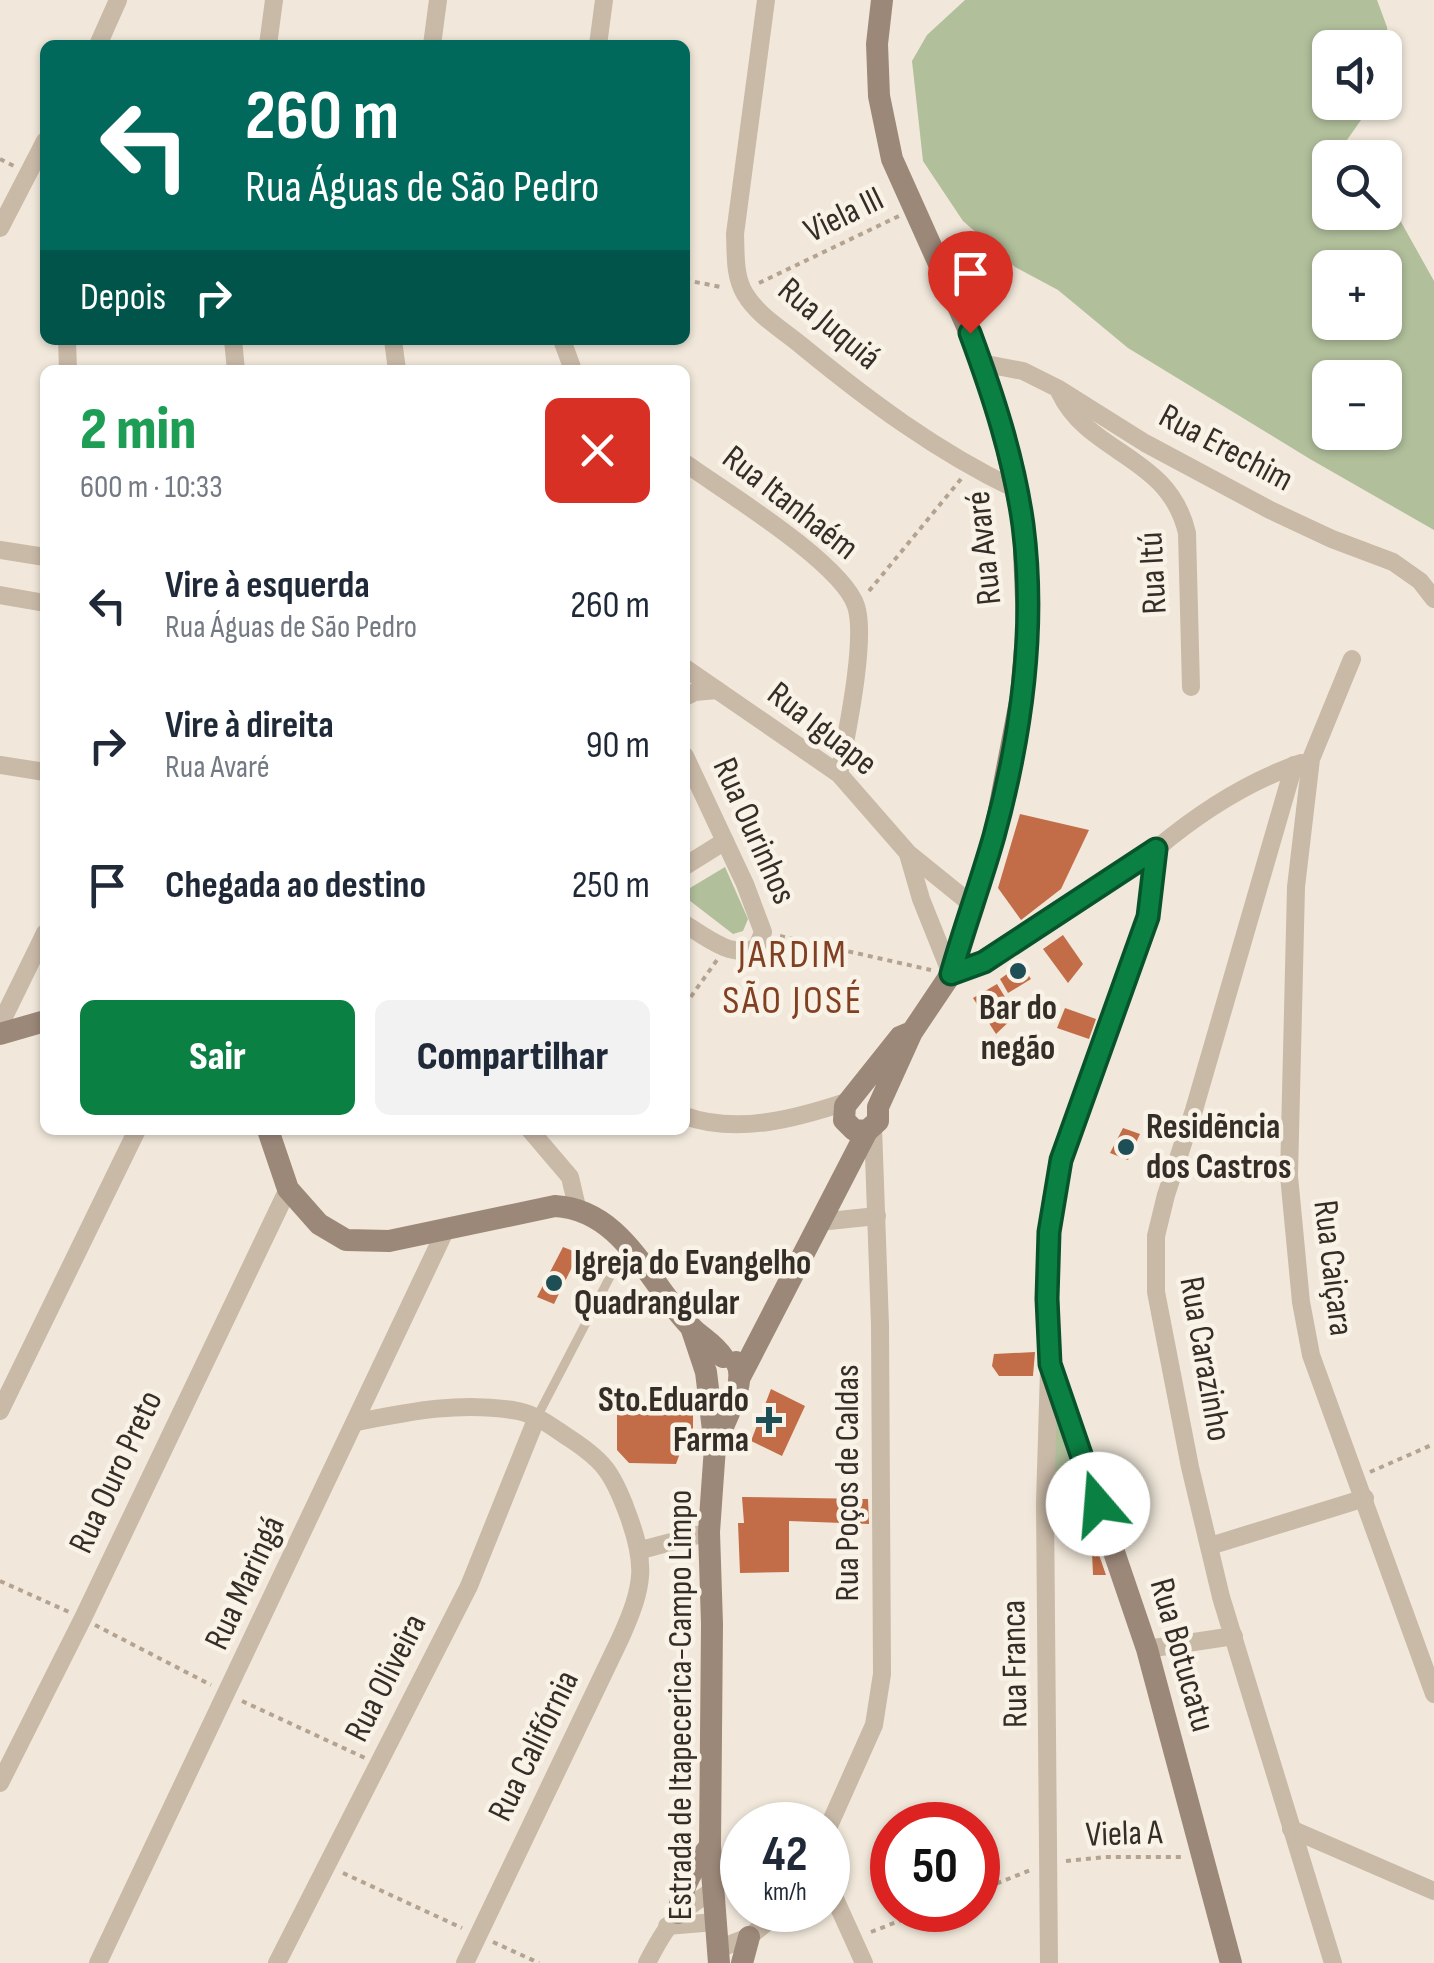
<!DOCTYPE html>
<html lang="pt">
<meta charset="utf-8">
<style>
:root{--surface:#fff;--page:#f2f2f3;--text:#1f2937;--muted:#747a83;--accent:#0b8043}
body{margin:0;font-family:"Sofia Sans Condensed",sans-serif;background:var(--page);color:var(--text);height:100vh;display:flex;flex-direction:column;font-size:38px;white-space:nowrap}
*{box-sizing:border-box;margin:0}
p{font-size:32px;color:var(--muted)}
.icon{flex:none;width:55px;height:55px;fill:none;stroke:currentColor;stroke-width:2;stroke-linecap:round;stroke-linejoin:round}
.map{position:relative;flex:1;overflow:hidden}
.details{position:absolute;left:40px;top:365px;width:650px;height:770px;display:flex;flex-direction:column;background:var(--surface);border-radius:15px;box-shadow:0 2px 8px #0004}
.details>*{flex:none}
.top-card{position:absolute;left:40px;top:40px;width:650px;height:305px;border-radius:15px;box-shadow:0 2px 8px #0004;background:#00695c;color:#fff;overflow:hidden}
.fabs{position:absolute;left:1312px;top:30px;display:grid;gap:20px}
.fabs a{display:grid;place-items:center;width:90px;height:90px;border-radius:15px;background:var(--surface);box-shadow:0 2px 8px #0004;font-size:50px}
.speed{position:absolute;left:720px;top:1802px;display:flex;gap:20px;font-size:50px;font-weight:700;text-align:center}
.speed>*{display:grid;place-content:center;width:130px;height:130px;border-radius:50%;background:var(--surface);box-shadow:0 2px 8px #0004;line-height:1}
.speed small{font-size:25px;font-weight:400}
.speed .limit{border:15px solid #d22;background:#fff;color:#111}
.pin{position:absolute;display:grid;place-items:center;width:85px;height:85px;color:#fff;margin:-102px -42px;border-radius:50% 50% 50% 0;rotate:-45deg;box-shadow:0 0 10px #0007}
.pin .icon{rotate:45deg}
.me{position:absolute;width:110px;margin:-55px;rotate:342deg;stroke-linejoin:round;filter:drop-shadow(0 0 8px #0008)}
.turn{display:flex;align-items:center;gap:35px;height:210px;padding:0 40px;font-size:45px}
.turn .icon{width:130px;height:130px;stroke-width:2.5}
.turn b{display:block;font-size:70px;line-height:85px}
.then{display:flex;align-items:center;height:95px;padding:0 40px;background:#0003;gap:20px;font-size:38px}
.round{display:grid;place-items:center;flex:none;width:105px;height:105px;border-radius:15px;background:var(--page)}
.summary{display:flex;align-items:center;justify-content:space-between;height:170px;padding:0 40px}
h1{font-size:60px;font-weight:800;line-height:75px;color:#1e9e55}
.button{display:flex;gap:20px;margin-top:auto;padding:20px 40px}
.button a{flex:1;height:115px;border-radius:15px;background:var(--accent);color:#fff;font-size:40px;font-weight:800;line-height:115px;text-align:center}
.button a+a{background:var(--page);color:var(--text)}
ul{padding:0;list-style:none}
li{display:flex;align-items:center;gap:30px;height:140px;padding:0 40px}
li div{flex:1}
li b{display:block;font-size:38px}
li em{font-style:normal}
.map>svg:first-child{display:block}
</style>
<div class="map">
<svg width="1434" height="1963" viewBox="0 0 1434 1963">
<rect width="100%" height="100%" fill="#f1e8db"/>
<!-- green -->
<g fill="#b1bf9b" fill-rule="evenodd">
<path d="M965 0H1377L1387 27 1392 77 1385 86V48H1330V102L1373 103 1335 157 1330 158 1326 188 1330 190V212H1385V209L1396 213 1434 281V530L1310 459 1128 348 1058 290 1015 267 963 221 923 161 912 61 927 35ZM1330 268H1385V322H1330ZM1330 378H1385V432H1330Z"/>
<polygon points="725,867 748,919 743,931 733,934 685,897 685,891"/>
<polygon points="1058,1384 1094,1500 1049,1499"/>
</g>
<!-- building -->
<g fill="#c26d47">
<polygon points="1020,814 1089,830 1061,889 1021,920 998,888"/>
<polygon points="1063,935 1083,964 1068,983 1043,949"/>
<polygon points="1021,964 1031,979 1008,993 1000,979"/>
<polygon points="997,984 1016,1015 996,1034 973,998"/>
<polygon points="1065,1008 1096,1019 1089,1039 1057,1028"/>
<polygon points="1123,1128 1140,1134 1128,1160 1110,1153"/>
<polygon points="563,1247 586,1256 582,1269 572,1267 554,1304 537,1297"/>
<polygon points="1035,1352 1033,1376 999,1376 992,1366 994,1354"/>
<polygon points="771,1389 805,1406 782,1456 751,1441"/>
<polygon points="617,1411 693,1413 693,1434 687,1434 676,1464 629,1463 617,1450"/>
<polygon points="742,1497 868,1499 869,1524 789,1521 789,1572 740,1573 738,1523 744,1523"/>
<polygon points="1092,1552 1098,1552 1106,1575 1093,1575"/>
</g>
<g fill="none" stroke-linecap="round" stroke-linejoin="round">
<!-- path -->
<g stroke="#b4a391" stroke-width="4" stroke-dasharray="5 5" stroke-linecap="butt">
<polyline points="0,159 14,166"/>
<polyline points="685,280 721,287"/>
<polyline points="759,283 899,216"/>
<polyline points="869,591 961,479"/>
<polyline points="780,936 931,970"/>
<polyline points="685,1005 717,960"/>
<polyline points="1370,1472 1434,1444"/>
<polyline points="0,1581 69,1612"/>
<polyline points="95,1625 211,1685"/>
<polyline points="242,1701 365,1758"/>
<polyline points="1066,1861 1107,1857 1181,1857"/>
<polyline points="343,1873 462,1928"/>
<polyline points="978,1891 1033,1869"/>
<polyline points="871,1932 927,1910"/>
<polyline points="493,1942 539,1963"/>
</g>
<!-- lane -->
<polyline stroke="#c9b9a7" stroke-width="9" points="537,1417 626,1246"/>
<!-- street -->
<g stroke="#c9b9a7" stroke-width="18">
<path d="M766 0 735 234C736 254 734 276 745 294 758 316 783 330 802 346 869 401 936 451 1015 489"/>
<polyline points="98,45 118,0"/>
<polyline points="268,45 274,0"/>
<polyline points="432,45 438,0"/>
<polyline points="598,45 604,0"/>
<polyline points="0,228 45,141"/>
<polyline points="67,340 68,370"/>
<polyline points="233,340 236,370"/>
<polyline points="393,340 397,370"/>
<polyline points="562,340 573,370"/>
<polyline points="981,363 1023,371 1059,389 1145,443 1270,510 1332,539 1393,562 1420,581 1434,599"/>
<path d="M1060 393C1090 455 1169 455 1187 533L1191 687"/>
<path d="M685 463C724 491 842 563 856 606 867 639 846 737 839 774"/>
<polyline points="0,550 45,557"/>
<polyline points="0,595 45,603"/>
<polyline points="1352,659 1311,759 1296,887 1289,1176 1301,1302 1311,1355 1434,1694"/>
<polyline points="685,668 839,774 908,853 971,904"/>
<polyline points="685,697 695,692 717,690"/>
<path d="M685 756 745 884 763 932 757 947C734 960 705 937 685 924"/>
<polyline points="0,765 45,772"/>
<polyline points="1294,765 1194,1110 1166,1195 1156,1236 1156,1292 1190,1467 1221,1597 1333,1963"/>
<path d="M1156 849C1200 812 1246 782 1301 763"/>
<polyline points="908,854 921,899 951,974"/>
<polyline points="685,866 725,841"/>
<polyline points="0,1025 45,933"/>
<path d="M685 1116C738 1135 798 1118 849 1101"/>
<polyline points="530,1130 570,1177 577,1207"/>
<polyline points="819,1222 877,1216"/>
<polyline points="0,1411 137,1130"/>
<path d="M357 1422C412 1411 463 1401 518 1411 537 1415 551 1426 566 1436 602 1459 612 1471 627 1512 647 1565 644 1585 621 1637L465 1963"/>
<polyline points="1210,1546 1365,1498"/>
<polyline points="641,1550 709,1532"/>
<polyline points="1147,1649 1234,1636"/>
<polyline points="0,1783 83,1618 288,1189"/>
<polyline points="828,1828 874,1725 882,1674 880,1325 873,1127"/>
<polyline points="1291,1829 1434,1891"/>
<polyline points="828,1873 832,1883 828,1896"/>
<polyline points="831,1890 864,1963"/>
<polyline points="667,1926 715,1922"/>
<polyline points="718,1949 749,1937 782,1910"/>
<polyline points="98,1963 446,1229"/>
<polyline points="277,1963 469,1586 537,1417"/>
<path d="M647 1963C667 1924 674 1915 712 1891"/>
<polyline points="1049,1963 1045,1503 1049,1370"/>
</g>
<!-- secondary -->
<g stroke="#9c8879" stroke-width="22">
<polyline points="882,0 877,44 879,96 892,159 970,333 999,415 1023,523 1027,625 1021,696 994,836 951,974 912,1032 878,1107 878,1121 867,1131 854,1130 844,1120 845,1106 900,1037 912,1032"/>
<polyline points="1156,849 1148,917 1061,1160 1053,1201 1047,1262 1050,1364 1147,1649 1231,1963"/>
<polyline points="951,974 984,962 1156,849"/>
<polyline points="0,1034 45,1021"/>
<path d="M268 1130 288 1189 319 1224 346 1240 389 1241 555 1206C623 1210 648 1282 689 1325 700 1337 713 1342 723 1357"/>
<polyline points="691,1327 706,1372 715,1447 709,1532 712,1624 710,1846 719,1963"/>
<polyline points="741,1375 867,1131"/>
<path d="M718 1439C725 1419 748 1381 736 1362"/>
<path d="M678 1913C683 1884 693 1868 710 1846"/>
<polyline points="742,1963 749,1937"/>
</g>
</g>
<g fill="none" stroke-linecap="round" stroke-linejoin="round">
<defs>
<path id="route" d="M970 333C993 395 1014 459 1023 525 1036 627 1021 737 994 836 981 882 964 928 951 974L984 962 1156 849 1148 917 1061 1160 1049 1232 1047 1299 1050 1364 1098 1504"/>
</defs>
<!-- route casing -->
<use href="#route" stroke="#07532c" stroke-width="25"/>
<!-- route -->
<use href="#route" stroke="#0b8043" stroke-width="18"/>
</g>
<!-- markers -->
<g fill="#1e4e56" stroke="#f9f2e7" stroke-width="4">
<circle cx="1018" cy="971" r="10"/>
<circle cx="1126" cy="1147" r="10"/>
<circle cx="554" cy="1283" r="10"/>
<path d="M764 1405h10v10h10v10h-10v10h-10v-10h-10v-10h10z"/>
</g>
<g text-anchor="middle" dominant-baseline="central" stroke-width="9" stroke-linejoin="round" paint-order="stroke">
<!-- street labels -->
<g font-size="35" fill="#352d28" stroke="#f9f2e7">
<text transform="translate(844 215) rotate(-26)">Viela III</text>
<text transform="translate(829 324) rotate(40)">Rua Juquiá</text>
<text transform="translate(1226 448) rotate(28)">Rua Erechim</text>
<text transform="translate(790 503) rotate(38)">Rua Itanhaém</text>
<text transform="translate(984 548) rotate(-96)">Rua Avaré</text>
<text transform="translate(1153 573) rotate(-93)">Rua Itú</text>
<text transform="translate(822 729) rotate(38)">Rua Iguape</text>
<text transform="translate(754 831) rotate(66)">Rua Ourinhos</text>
<text transform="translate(1333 1268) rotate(83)">Rua Caiçara</text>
<text transform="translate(1205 1359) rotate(80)">Rua Carazinho</text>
<text transform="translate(116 1472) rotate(-65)">Rua Ouro Preto</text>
<text transform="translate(847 1483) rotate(-90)">Rua Poços de Caldas</text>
<text transform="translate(245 1583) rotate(-65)">Rua Maringá</text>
<text transform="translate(1182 1655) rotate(74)">Rua Botucatu</text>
<text transform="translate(1015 1664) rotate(-91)">Rua Franca</text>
<text transform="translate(386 1678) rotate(-63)">Rua Oliveira</text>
<text transform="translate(680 1705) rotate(-90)">Estrada de Itapecerica-Campo Limpo</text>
<text transform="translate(534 1746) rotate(-64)">Rua Califórnia</text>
<text transform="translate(1124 1834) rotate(-2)">Viela A</text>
</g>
<!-- poi labels -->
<g font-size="35" font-weight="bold" fill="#352d28" stroke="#f9f2e7" text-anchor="start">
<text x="1018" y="1008" text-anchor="middle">Bar do<tspan x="1018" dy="40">negão</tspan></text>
<text x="1146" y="1127">Residẽncia<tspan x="1146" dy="40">dos Castros</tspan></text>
<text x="574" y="1263">Igreja do Evangelho<tspan x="574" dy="40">Quadrangular</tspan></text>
<text x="749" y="1400" text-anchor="end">Sto.Eduardo<tspan x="749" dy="40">Farma</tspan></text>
</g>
<!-- quarter labels -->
<g font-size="40" letter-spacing="2.5" fill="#824023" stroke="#f9f2e7">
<text x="793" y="955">JARDIM<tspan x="793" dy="46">SÃO JOSÉ</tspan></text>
</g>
</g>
</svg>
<div class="fabs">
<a><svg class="icon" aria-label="sound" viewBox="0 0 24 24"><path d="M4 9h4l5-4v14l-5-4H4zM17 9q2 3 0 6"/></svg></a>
<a><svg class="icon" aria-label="search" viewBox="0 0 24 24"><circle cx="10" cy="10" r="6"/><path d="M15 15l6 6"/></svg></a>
<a>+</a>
<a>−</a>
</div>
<div class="speed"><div>42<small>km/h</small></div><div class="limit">50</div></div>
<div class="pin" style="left:970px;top:333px;background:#d93025"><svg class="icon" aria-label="arrive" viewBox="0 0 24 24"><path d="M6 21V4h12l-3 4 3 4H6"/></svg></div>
<svg class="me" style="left:1098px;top:1504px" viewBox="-20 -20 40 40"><circle r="19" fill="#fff"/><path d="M0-13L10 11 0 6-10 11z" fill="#0b8043"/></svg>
<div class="top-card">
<div class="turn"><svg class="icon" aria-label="left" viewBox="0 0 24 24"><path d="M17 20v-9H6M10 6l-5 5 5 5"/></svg><div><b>260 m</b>Rua Águas de São Pedro</div></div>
<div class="then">Depois<svg class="icon" aria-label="right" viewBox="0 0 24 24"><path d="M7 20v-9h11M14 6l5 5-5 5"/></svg></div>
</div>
<section class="details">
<div class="summary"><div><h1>2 min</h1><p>600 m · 10:33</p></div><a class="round" style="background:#d93025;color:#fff"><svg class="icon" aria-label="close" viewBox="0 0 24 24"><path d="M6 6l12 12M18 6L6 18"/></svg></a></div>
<ul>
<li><svg class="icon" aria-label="left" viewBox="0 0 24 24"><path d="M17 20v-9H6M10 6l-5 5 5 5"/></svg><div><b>Vire à esquerda</b><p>Rua Águas de São Pedro</p></div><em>260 m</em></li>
<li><svg class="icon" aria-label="right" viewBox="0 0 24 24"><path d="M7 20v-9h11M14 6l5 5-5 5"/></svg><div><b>Vire à direita</b><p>Rua Avaré</p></div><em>90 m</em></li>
<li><svg class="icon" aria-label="arrive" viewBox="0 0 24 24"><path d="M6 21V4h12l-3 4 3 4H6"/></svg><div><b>Chegada ao destino</b></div><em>250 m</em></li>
</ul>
<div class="button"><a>Sair</a><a>Compartilhar</a></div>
</section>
</div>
